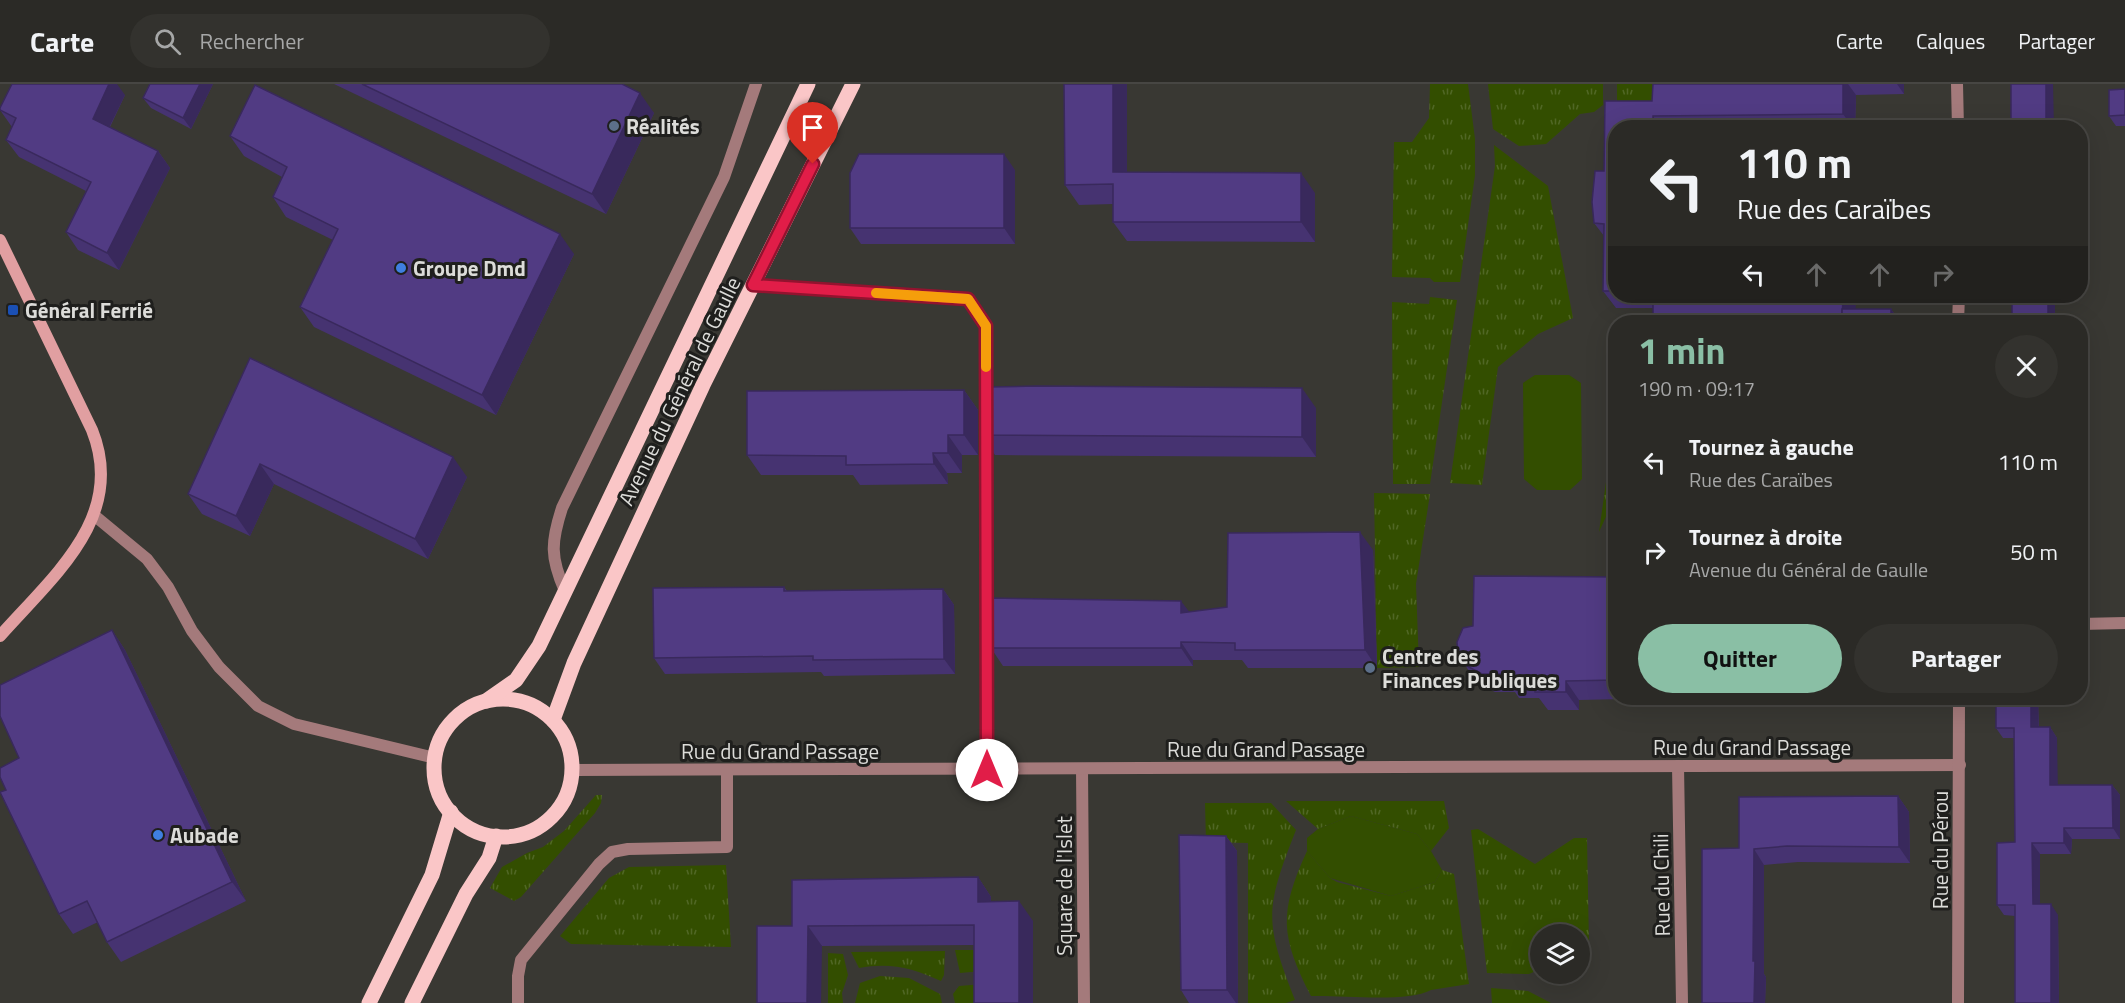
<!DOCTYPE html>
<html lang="fr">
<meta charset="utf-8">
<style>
:root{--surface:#2b2a26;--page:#33322e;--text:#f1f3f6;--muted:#a6a7a7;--line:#474643;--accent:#8abfa5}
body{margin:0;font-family:"Titillium Web",sans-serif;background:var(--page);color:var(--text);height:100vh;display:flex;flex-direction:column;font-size:22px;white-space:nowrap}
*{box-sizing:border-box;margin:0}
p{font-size:20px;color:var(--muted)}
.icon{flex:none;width:33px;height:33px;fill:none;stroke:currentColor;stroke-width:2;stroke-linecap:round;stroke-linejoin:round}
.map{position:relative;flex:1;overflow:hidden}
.side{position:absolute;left:1608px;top:231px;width:480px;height:390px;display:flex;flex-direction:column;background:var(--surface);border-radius:24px;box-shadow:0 6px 24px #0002,0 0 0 2px var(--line)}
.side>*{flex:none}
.banner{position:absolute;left:1608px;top:36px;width:480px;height:183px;border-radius:24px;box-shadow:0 6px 24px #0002,0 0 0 2px var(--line);background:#2b2a26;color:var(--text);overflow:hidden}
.tools{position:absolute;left:1530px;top:840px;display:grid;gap:12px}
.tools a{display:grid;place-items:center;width:60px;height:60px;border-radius:50%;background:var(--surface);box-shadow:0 6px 24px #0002,0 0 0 2px var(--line);font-size:30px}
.pin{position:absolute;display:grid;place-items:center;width:51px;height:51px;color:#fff;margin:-62px -26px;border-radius:50% 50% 50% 0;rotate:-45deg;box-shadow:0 0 6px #0007}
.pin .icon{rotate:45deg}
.me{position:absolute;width:66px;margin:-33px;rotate:0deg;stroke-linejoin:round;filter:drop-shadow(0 0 4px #0008)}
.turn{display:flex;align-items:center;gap:21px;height:126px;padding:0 30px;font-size:27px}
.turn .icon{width:78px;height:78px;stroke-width:2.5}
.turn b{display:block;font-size:42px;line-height:51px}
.lanes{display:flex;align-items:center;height:57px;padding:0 30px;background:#0003;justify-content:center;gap:30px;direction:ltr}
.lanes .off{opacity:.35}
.round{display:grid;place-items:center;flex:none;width:63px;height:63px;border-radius:32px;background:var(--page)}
.summary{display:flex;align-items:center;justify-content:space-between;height:102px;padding:0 30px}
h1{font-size:36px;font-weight:700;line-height:45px;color:var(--accent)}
.cta{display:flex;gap:12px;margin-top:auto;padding:12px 30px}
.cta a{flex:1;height:69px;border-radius:36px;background:var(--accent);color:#111;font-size:24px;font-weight:700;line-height:69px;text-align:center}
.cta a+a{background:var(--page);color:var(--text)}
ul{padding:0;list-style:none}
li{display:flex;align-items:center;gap:18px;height:90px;padding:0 30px}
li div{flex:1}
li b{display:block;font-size:22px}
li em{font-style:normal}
header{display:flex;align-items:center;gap:36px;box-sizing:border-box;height:84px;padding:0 30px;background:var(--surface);border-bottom:2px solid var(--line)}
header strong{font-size:28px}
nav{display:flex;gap:33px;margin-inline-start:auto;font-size:21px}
.search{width:420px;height:54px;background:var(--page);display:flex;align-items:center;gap:15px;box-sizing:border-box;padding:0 21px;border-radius:33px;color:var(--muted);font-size:22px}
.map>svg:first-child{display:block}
</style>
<header>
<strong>Carte</strong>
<div class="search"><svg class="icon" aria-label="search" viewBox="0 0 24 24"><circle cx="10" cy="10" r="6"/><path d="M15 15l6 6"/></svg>Rechercher</div>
<nav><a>Carte</a><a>Calques</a><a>Partager</a></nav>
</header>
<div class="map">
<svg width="2125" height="919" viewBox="0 0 2125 919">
<defs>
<pattern id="grass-tufts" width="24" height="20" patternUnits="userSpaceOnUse" patternTransform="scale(1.5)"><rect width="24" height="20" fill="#334e00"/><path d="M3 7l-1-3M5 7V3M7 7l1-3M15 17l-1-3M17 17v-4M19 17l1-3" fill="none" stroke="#506725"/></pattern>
</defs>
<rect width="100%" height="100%" fill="#393833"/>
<!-- grass -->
<g fill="url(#grass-tufts)">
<polygon points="1430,0 1468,0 1475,55 1475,91 1460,198 1434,198 1430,194 1392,193 1394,58 1412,58 1429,34"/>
<polygon points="1488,0 1603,0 1603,21 1594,28 1580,30 1546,60 1519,62 1493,45"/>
<polygon points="1617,0 1665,0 1664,34 1617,35"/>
<polygon points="1494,61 1548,102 1573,234 1538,250 1498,283 1482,401 1450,399 1495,82"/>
<polygon points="1430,213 1457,216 1430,400 1393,400 1392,218 1429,220"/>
<polygon points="1615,334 1615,413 1599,448"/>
<polygon points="1374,409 1430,410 1416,500 1419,583 1377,584"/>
<polygon points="596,711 602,711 601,719 595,729 521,813 514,817 490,804 502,783 527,769 543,763 564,747"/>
<polygon points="1286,717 1444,717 1449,744 1431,767 1417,750 1351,732 1318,745"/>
<path d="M1205 719H1271L1296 746C1265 825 1264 837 1295 916L1286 919H1248V759L1206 758Z"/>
<polygon points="1478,745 1535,780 1574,754 1587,754 1589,862 1580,862 1580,850 1540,850 1540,885 1529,890 1487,889 1471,746"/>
<path d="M1307 767 1330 794 1337 798 1391 812 1435 798 1442 786 1454 790 1469 900 1431 906C1407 919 1343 911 1311 912 1280 852 1279 828 1307 767Z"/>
<polygon points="726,781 731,863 571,860 560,852 609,794 629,783"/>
<polygon points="955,866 984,866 983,887 960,889"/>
<path d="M945 867 944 891 941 897C913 884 890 878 859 884L851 868Z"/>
<polygon points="828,869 843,870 848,891 842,909 843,919 828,919"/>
<polygon points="880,892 909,894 940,910 942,919 855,919 860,899"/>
<polygon points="983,900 984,919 955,919 953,910 959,902"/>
<polygon points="1491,904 1528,907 1551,919 1492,919"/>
</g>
<!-- green -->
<g fill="#334e00">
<polygon points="1535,291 1569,291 1581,299 1582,395 1570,406 1537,406 1524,395 1523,299"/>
<polygon points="1351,732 1417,750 1431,767 1442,786 1435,798 1391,812 1330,794 1307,767 1307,754 1318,745"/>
</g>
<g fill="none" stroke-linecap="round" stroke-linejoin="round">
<!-- street -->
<g stroke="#a47a7b" stroke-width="12">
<polyline points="1957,0 1958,44"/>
<polyline points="753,201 968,215 986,242 986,321"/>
<polyline points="1958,238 1959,212"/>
<polyline points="986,345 987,685"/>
<polyline points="95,432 147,475 168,503 192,547 219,583 258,622 294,640 435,674"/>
<path d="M565 507C550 473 551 458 562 424L724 93 756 0"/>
<polyline points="2080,540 2125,539"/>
<polyline points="1678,682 1682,919"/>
<polyline points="1082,685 1084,919"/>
<polyline points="573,686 1960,681"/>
<polyline points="518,919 518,892 521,876 599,780 612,768 628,765 727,763 727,687"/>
<polyline points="1958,919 1959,614"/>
</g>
<!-- secondary -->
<path stroke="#e19fa1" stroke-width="12" d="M0 156 92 346C127 433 53 492 0 552"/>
<!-- primary -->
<g stroke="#fac6c7" stroke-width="15">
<circle cx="503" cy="684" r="69"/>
<polyline points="486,617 516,596 539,562 808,0"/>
<polyline points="553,636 574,579 703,301 853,0"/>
<polyline points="369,919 432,791 451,728"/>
<polyline points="412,919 466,810 489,774 496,752"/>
</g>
</g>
<!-- wall -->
<g fill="#463371">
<polygon points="213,0 191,45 151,24 143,14"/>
<polygon points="334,0 622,0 654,29 606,130"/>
<polygon points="1653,0 1904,0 1904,10 1856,11 1855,44 1616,44 1616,212 1856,212 1855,225 1891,225 1900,238 1653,238 1653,224 1616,224 1603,207 1604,152 1594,139 1592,118 1595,87 1604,87 1605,17 1652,17"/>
<polygon points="2125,5 2125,42 2116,42 2109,32"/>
<polygon points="125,11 110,43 158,67 170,84 119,186 78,166 66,148 86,107 19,73 6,56 12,43 0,26"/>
<polygon points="230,52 574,170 496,331 314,243 300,223 333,156 286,133 273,113 282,93 244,72"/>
<polygon points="1015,86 1015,160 861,160 850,144"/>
<polygon points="1127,88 1315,109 1315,158 1127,157 1113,138 1113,120 1079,121 1065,101"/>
<polygon points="250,274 467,393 428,475 274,400 250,452 202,430 188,410"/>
<polygon points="964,306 978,326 978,371 962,371 962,389 947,389 948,400 860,401 853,391 761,391 747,371"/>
<polygon points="1316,324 1316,373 995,371 981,351"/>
<polygon points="1373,466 1377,584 1248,584 1242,576 1193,576 1193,582 1003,582 991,564 1189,528 1227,523"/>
<polygon points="1616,493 1616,614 1670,614 1579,616 1579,626 1548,626 1539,614 1519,614 1515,608 1495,608 1478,600 1465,581"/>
<polygon points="784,503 787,507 943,505 954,521 955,590 824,592 821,588 665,590 654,574"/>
<polygon points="112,546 125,566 246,817 121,878 107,858 98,838 73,850 59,830 19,674"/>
<polygon points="2038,614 2039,643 2050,643 2057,654 2057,701 2112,701 2120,711 2120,755 2072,755 2071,770 2040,770 2040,820 2058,831 2059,919 2015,919 2015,832 2004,831 1997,821 2015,758 2014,654 2003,654 1996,644"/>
<polygon points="1898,712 1909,728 1910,779 1798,778 1764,781 1764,890 1766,893 1765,919 1702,919 1739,764"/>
<polygon points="1226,752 1237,767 1238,919 1189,919 1181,906"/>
<polygon points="978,793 991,813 991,818 1033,837 1033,919 974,919 974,861 822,862 792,842"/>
</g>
<!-- shaded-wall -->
<g fill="#39295c">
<polygon points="109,0 117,0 125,11 105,52 93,35"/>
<polygon points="200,0 213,0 191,45 183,34"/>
<polygon points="1113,0 1127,0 1127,108 1113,88"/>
<polygon points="1843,0 1848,0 1856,11 1855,44 1853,44 1843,30"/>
<polygon points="1897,0 1904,0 1904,10"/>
<polygon points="2046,0 2053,0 2054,44 2046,44"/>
<polygon points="640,9 654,29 606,130 592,110"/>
<polygon points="1653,32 1661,44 1653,44"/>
<polygon points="158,67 170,84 119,186 107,169"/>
<polygon points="1004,70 1015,86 1015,160 1004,144"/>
<polygon points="1301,89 1315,109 1315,158 1301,138"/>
<polygon points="560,150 574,170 496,331 482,311"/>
<polygon points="1843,212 1856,212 1855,238 1843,238"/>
<rect x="2048" y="212" width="7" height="26"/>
<polygon points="1891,225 1900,238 1891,238"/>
<polygon points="1302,304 1316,324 1316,373 1302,353"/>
<polygon points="964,306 978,326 978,371 964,351"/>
<polygon points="948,351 962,371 962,389 948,369"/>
<polygon points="933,369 947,389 948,400 934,380"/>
<polygon points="453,373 467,393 428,475 415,455"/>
<polygon points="260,380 274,400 250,452 236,432"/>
<polygon points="1360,448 1373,466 1377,584 1365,566"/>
<polygon points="943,505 954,521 955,590 944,575"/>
<polygon points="1181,517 1194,534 1181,529"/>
<polygon points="112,546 125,566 246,817 232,798"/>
<polygon points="1181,558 1193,576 1193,582 1181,564"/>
<polygon points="1566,597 1579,616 1579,626 1566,608"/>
<polygon points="2031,614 2038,614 2039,653 2031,643"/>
<polygon points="2050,643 2057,654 2058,711 2050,701"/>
<polygon points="2112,701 2120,711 2120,755 2113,744"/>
<polygon points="1898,712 1909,728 1910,779 1899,763"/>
<polygon points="2064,744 2072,755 2071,770 2064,759"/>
<polygon points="1226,752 1237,767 1238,919 1236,919 1227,906"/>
<polygon points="2032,759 2040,770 2040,831 2033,820"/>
<polygon points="1754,765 1764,781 1764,890 1766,893 1765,919 1754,919 1753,877"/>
<polygon points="978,793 991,813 991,838 978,818"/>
<polygon points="1019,817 1033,837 1033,919 1019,919"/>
<polygon points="2051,820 2058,831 2059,919 2051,919"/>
<polygon points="808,842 822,862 821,919 807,919"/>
</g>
<!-- building -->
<g fill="#513b83" stroke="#39295c" stroke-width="1.5">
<polygon points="12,0 109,0 93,35 158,67 107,169 66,148 91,98 6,56 16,34 0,26 0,24"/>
<polygon points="150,0 200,0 183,34 143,14"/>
<polygon points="362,0 622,0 640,9 592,110"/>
<polygon points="1064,0 1113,0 1113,88 1301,89 1301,138 1113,138 1113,100 1065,101"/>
<polygon points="1653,0 1843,0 1843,30 1653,32 1653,44 1616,44 1616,207 1603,207 1604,140 1594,139 1592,118 1595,87 1604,87 1605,17 1652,17"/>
<rect x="2011" y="0" width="35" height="44"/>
<polygon points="255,1 560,150 482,311 300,223 338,145 273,113 287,83 230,52"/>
<polygon points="2125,5 2125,31 2109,32 2109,6"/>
<polygon points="859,70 1004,70 1004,144 850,144 850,89"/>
<polygon points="1653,212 1843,212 1842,238 1653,238"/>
<rect x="2012" y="212" width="36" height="26"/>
<rect x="1842" y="225" width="49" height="13"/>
<polygon points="250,274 453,373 415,455 260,380 236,432 188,410"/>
<polygon points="1037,302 1302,304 1302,353 981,351 981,306 989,306 989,303"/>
<polygon points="964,306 964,351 948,351 948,369 933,369 934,380 846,381 846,372 747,371 747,307"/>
<polygon points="1360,448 1365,566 1235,566 1235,559 1181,558 1181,564 991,564 990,514 1181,517 1181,529 1227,523 1228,449"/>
<polygon points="1474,492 1616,493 1616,596 1566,597 1566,608 1535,608 1535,595 1506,596 1507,590 1482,590 1465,581 1458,570 1457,558 1463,544 1473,542"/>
<polygon points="784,503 784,507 943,505 944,575 813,576 813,572 654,574 653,504"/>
<polygon points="112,546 232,798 107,858 87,817 59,830 0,708 6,706 0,693 0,684 19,674 0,632 0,601"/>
<polygon points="1996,614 2031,614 2031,643 2050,643 2050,701 2112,701 2113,744 2064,744 2064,759 2032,759 2033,820 2051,820 2051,919 2015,919 2015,821 1997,821 1997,759 2015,758 2014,644 1996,644"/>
<polygon points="1898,712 1899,763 1787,762 1754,765 1753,877 1755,877 1754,919 1702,919 1702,765 1739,764 1739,713"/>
<polygon points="1179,751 1226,752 1227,906 1181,906"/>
<polygon points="978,793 978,818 1019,817 1019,919 974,919 974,841 808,842 807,919 757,919 757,842 792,842 792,796"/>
</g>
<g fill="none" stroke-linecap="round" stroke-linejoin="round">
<defs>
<polyline id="route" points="813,80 753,201 968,215 986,242 987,686"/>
</defs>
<!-- route casing -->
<use href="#route" stroke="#92132f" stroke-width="15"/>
<!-- route -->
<use href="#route" stroke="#e11d48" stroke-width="10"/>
<!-- slow -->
<polyline stroke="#f59e0b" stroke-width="10" points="876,209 968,215 986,242 986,283"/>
</g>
<!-- markers -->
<g fill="#5c6f8a" stroke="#1f1f1d" stroke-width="2">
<circle cx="614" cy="42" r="6"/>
<circle cx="1370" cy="584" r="6"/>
</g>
<g fill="#3f7fe0" stroke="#1f1f1d" stroke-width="2">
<circle cx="401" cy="184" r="6"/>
<circle cx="158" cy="751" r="6"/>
</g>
<rect fill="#1a4fb4" stroke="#1f1f1d" stroke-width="2" x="7" y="220" width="12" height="12" rx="3"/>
<g text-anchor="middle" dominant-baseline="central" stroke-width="6" stroke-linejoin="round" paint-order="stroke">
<!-- poi labels -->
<g font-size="21" font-weight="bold" fill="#dcdcd9" stroke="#1f1f1d" text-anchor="start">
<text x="626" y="42">Réalités</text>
<text x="413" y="184">Groupe Dmd</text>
<text x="25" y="226">Général Ferrié</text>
<text x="1382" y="572">Centre des<tspan x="1382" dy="24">Finances Publiques</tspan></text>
<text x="170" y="751">Aubade</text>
</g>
<!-- street labels -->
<g font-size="21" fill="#dcdcd9" stroke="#1f1f1d">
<text transform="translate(679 307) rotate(-64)">Avenue du Général de Gaulle</text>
<text x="1752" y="663">Rue du Grand Passage</text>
<text x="1266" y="665">Rue du Grand Passage</text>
<text x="780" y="667">Rue du Grand Passage</text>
<text transform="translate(1940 766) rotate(-90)">Rue du Pérou</text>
<text transform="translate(1661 801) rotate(-91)">Rue du Chili</text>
<text transform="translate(1064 802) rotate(-90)">Square de l'Islet</text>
</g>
</g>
</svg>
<div class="tools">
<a><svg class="icon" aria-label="layers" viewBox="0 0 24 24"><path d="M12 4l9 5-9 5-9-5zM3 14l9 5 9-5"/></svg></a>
</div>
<div class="pin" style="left:813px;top:80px;background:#d93025"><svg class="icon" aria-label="arrive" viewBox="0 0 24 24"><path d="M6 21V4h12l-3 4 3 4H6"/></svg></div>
<svg class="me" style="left:987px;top:686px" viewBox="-20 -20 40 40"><circle r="19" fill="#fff"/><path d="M0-13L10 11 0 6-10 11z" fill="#e11d48"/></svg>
<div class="banner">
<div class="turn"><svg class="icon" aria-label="left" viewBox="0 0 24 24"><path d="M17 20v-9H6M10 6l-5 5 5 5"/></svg><div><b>110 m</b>Rue des Caraïbes</div></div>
<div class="lanes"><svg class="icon" aria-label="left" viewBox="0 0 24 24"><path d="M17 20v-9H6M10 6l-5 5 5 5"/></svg><svg class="icon off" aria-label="ahead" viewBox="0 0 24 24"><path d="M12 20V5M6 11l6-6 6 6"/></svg><svg class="icon off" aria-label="ahead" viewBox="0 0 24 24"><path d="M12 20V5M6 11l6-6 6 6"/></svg><svg class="icon off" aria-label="right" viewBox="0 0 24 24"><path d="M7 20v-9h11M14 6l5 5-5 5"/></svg></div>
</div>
<section class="side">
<div class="summary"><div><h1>1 min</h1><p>190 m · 09:17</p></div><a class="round"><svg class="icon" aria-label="close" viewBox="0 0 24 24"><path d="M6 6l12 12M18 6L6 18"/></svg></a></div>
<ul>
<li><svg class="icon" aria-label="left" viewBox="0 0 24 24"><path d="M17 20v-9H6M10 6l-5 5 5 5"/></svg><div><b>Tournez à gauche</b><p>Rue des Caraïbes</p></div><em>110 m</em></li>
<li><svg class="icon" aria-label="right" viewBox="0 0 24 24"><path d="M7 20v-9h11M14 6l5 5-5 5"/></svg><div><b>Tournez à droite</b><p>Avenue du Général de Gaulle</p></div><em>50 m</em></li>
</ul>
<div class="cta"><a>Quitter</a><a>Partager</a></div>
</section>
</div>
